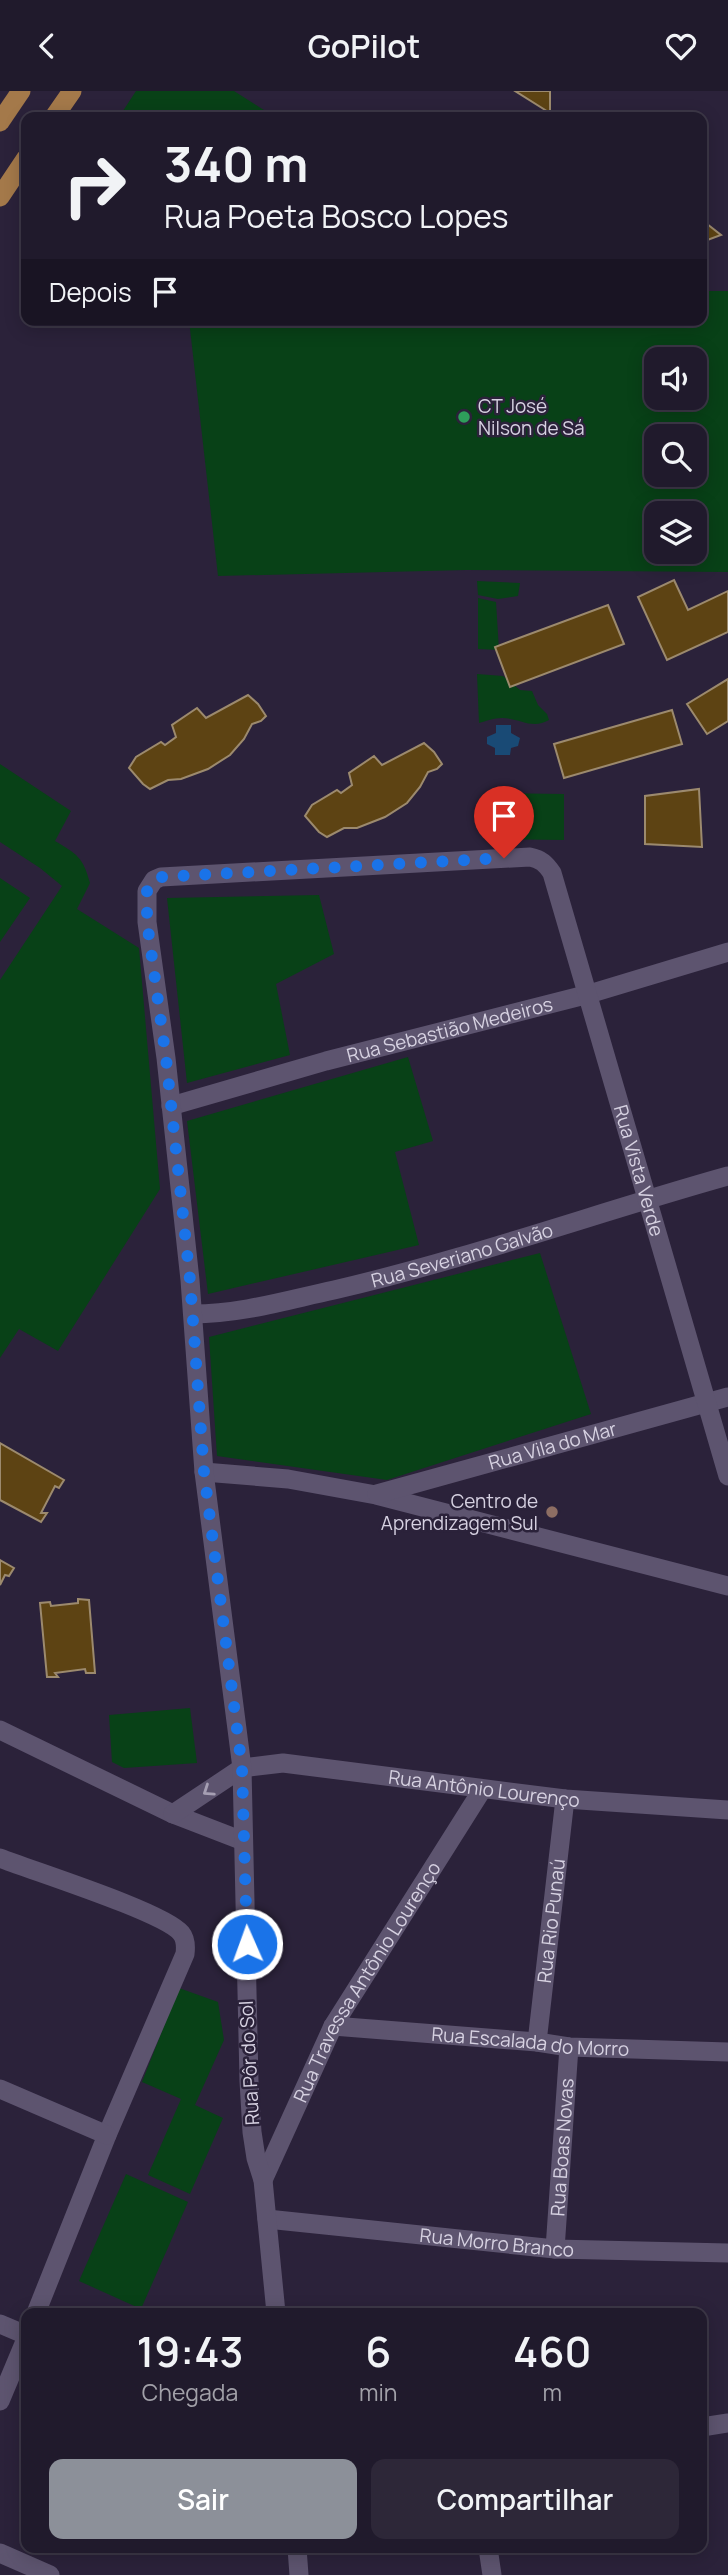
<!DOCTYPE html>
<html lang="pt">
<meta charset="utf-8">
<style>
:root{--surface:#201a2c;--page:#2d2738;--text:#f1f3f6;--muted:#a2a1a9;--line:#3d3848;--accent:#8c9099}
body{margin:0;font-family:Manrope,sans-serif;background:var(--page);color:var(--text);height:100vh;display:flex;flex-direction:column;font-size:26px;white-space:nowrap}
*{box-sizing:border-box;margin:0}
p{font-size:23px;color:var(--muted)}
.icon{flex:none;width:38px;height:38px;fill:none;stroke:currentColor;stroke-width:2;stroke-linecap:round;stroke-linejoin:round}
.map{position:relative;flex:1;overflow:hidden}
.panel{position:absolute;left:21px;top:2217px;width:686px;height:245px;display:flex;flex-direction:column;background:var(--surface);border-radius:14px;box-shadow:0 4px 18px #0003,0 0 0 2px var(--line)}
.panel>*{flex:none}
.guide{position:absolute;left:21px;top:21px;width:686px;height:214px;border-radius:14px;box-shadow:0 4px 18px #0003,0 0 0 2px var(--line);background:#201a2c;color:var(--text);overflow:hidden}
.fabs{position:absolute;left:644px;top:256px;display:grid;gap:14px}
.fabs a{display:grid;place-items:center;width:63px;height:63px;border-radius:14px;background:var(--surface);box-shadow:0 4px 18px #0003,0 0 0 2px var(--line);font-size:35px}
.pin{position:absolute;display:grid;place-items:center;width:60px;height:60px;color:#fff;margin:-72px -30px;border-radius:50% 50% 50% 0;rotate:-45deg;box-shadow:0 0 7px #0007}
.pin .icon{rotate:45deg}
.me{position:absolute;width:77px;margin:-38px;rotate:358deg;stroke-linejoin:round;filter:drop-shadow(0 0 5px #0008)}
.turn{display:flex;align-items:center;gap:24px;height:147px;padding:0 28px;font-size:32px}
.turn .icon{width:91px;height:91px;stroke-width:2.5}
.turn b{display:block;font-size:49px;line-height:60px}
.then{display:flex;align-items:center;height:66px;padding:0 28px;background:#0003;gap:14px;font-size:26px}
.eta{display:flex;justify-content:space-evenly;align-items:center;height:119px;text-align:center}
.eta b{font-size:42px;font-weight:600;line-height:49px}
.button{display:flex;gap:14px;margin-top:auto;padding:14px 28px}
.button a{flex:1;height:80px;border-radius:14px;background:var(--accent);color:#fff;font-size:28px;font-weight:600;line-height:80px;text-align:center}
.button a+a{background:var(--page);color:var(--text)}
header{display:flex;justify-content:space-between;align-items:center;height:91px;padding:0 28px;background:var(--surface);font-size:32px;font-weight:600}
.map>svg:first-child{display:block}
</style>
<header><svg class="icon" aria-label="back" viewBox="0 0 24 24"><path d="M15 5l-7 7 7 7"/></svg>GoPilot<svg class="icon" aria-label="heart" viewBox="0 0 24 24"><path d="M12 20l-8-8c-3-5 5-10 8-4 3-6 11-1 8 4z"/></svg></header>
<div class="map">
<svg width="728" height="2484" viewBox="0 0 728 2484">
<rect width="100%" height="100%" fill="#2b223a"/>
<!-- green -->
<g fill="#084117" fill-rule="evenodd">
<polygon points="136,0 234,0 275,26 119,26"/>
<path d="M702 200H728V481L466 479 218 485 189 229H702ZM656 268H695V306H656ZM656 345H695V383H656ZM656 422H695V460H656Z"/>
<polygon points="477,490 520,492 518,505 498,508 478,504"/>
<polygon points="478,507 496,511 499,559 478,558"/>
<path d="M477 583 503 585 520 599 532 600 538 614 547 623 549 629C532 639 520 627 502 627 494 627 486 630 479 632Z"/>
<path d="M0 673 71 720 55 750C77 763 83 766 90 792L77 818 139 857 160 1098 58 1260 19 1238 0 1267V889L62 795 40 777 0 751Z"/>
<polygon points="484,702 564,703 564,749 484,748"/>
<polygon points="0,787 30,807 0,851"/>
<polygon points="319,804 334,863 276,893 290,964 187,992 167,807"/>
<polygon points="408,966 433,1050 395,1061 419,1154 208,1203 187,1030"/>
<polygon points="540,1162 591,1323 387,1389 217,1365 209,1246"/>
<polygon points="190,1617 197,1672 124,1677 112,1671 109,1624"/>
<polygon points="179,1897 218,1911 224,1949 195,2014 223,2027 190,2103 148,2084 181,2008 142,1991"/>
<polygon points="126,2083 188,2111 141,2218 79,2190"/>
</g>
<!-- water -->
<polygon fill="#194a75" points="496,634 511,634 511,642 520,647 518,655 511,657 510,664 495,664 495,657 487,653 487,646 496,642"/>
<!-- building -->
<g fill="#5d4313" stroke="#9c8a6e" stroke-width="2">
<polygon points="515,0 550,0 550,22"/>
<polygon points="702,129 721,144 702,151"/>
<polygon points="674,489 688,519 728,500 728,541 667,569 638,506"/>
<polygon points="608,514 624,553 510,596 495,556"/>
<polygon points="728,588 728,630 707,643 687,613"/>
<polygon points="248,604 258,613 266,625 261,630 252,633 244,648 230,664 208,678 181,688 168,689 150,698 143,693 129,677 136,666 161,651 165,654 176,646 172,634 197,617 206,627"/>
<polygon points="672,619 682,653 564,687 554,653"/>
<polygon points="424,652 434,661 442,673 437,678 428,681 420,696 407,712 385,726 357,737 344,737 327,746 319,741 305,725 312,714 337,699 341,702 352,694 349,682 374,665 382,674"/>
<polygon points="699,698 702,756 645,753 645,705"/>
<polygon points="0,1352 64,1389 59,1397 55,1395 41,1422 47,1422 41,1431 0,1409"/>
<polygon points="0,1469 14,1477 9,1485 5,1484 0,1494"/>
<polygon points="78,1508 89,1509 95,1582 86,1582 85,1578 55,1582 58,1586 47,1586 40,1512 50,1511 51,1515 78,1512"/>
</g>
<g fill="none" stroke-linecap="round" stroke-linejoin="round">
<!-- minor -->
<g stroke="#5d546f" stroke-width="19">
<path id="s1" d="M171 1015 326 970 589 903 728 861"/>
<path id="s2" d="M193 1223C241 1223 287 1209 334 1199 468 1168 596 1122 728 1085"/>
<polyline points="204,1381 288,1388 376,1404 728,1495"/>
<path id="s3" d="M377 1403 728 1306"/>
<polyline points="0,1639 173,1723 243,1750"/>
<path id="s4" d="M173 1723 242 1677 283 1672 565 1708 728 1719"/>
<path d="M0 1767C33 1780 164 1821 181 1842 186 1848 186 1855 185 1863L107 2044 36 2222"/>
<path id="s5" d="M333 1935 537 1951 569 1956 728 1961"/>
<path id="s6" d="M537 1951 565 1708"/>
<polyline points="0,1998 107,2044"/>
<path id="s7" d="M263 2089 333 1935 482 1699"/>
<path id="s8" d="M267 2128 555 2158 728 2162"/>
<path id="s9" d="M555 2158 569 1956"/>
<path id="s10" d="M276 2222 263 2089 256 2067 252 2041 249 1990 242 1677 204 1381 190 1189 166 967 147 831V800L154 789 161 786 530 766C541 768 546 773 552 782 612 982 668 1184 728 1385"/>
<polyline points="0,2233 26,2244"/>
<polyline points="0,2310 26,2248"/>
<polyline points="702,2336 728,2332"/>
<polyline points="297,2457 299,2484"/>
<polyline points="488,2457 492,2484"/>
<polyline points="0,2462 50,2484"/>
</g>
<!-- primary -->
<g stroke="#a4794a" stroke-width="19">
<polyline points="54,26 72,0"/>
<polyline points="0,31 21,0"/>
<polyline points="0,106 26,67"/>
</g>
</g>
<!-- one-way arrows -->
<defs><path id="oneway-chevron" d="M-2-3.5L2.5 0L-2 3.5" fill="none" stroke-width="1.6" stroke-linecap="round" stroke-linejoin="round" transform="scale(1.75)"/></defs>
<use stroke="#a69fb3" href="#oneway-chevron" transform="translate(208 1700) rotate(146)"/>
<g fill="none" stroke-linecap="round" stroke-linejoin="round">
<!-- route -->
<polyline stroke="#1a73e8" stroke-width="12" stroke-dasharray="0 21.6" points="247,1853 242,1677 204,1381 190,1189 166,967 147,831 147,800 155,789 161,786 504,767"/>
</g>
<!-- markers -->
<circle fill="#2e9e5b" stroke="#2b223a" stroke-width="2.5" cx="464" cy="326" r="7"/>
<circle fill="#8d6e63" stroke="#2b223a" stroke-width="2.5" cx="552" cy="1421" r="7"/>
<g text-anchor="middle" dominant-baseline="central" stroke-width="5" stroke-linejoin="round" paint-order="stroke">
<!-- poi labels -->
<g font-size="19" fill="#d6d1e1" stroke="#2b223a" text-anchor="start">
<text x="478" y="315">CT José<tspan x="478" dy="22">Nilson de Sá</tspan></text>
<text x="538" y="1410" text-anchor="end">Centro de<tspan x="538" dy="22">Aprendizagem Sul</tspan></text>
</g>
<!-- street labels -->
<g font-size="19" fill="#d6d1e1" stroke="#2b223a">
<text stroke="none"><textPath href="#s1" startOffset="289">Rua Sebastião Medeiros</textPath></text>
<text stroke="none"><textPath href="#s10" startOffset="2158">Rua Vista Verde</textPath></text>
<text stroke="none"><textPath href="#s2" startOffset="276">Rua Severiano Galvão</textPath></text>
<text stroke="none"><textPath href="#s3" startOffset="182">Rua Vila do Mar</textPath></text>
<text stroke="none"><textPath href="#s4" startOffset="327">Rua Antônio Lourenço</textPath></text>
<text stroke="none"><textPath href="#s6" startOffset="122">Rua Rio Punaú</textPath></text>
<text stroke="none"><textPath href="#s7" startOffset="224">Rua Travessa Antônio Lourenço</textPath></text>
<text stroke="none"><textPath href="#s5" startOffset="198">Rua Escalada do Morro</textPath></text>
<text transform="translate(249 1972) rotate(-93)">Rua Pôr do Sol</text>
<text stroke="none"><textPath href="#s9" startOffset="102">Rua Boas Novas</textPath></text>
<text stroke="none"><textPath href="#s8" startOffset="231">Rua Morro Branco</textPath></text>
</g>
</g>
</svg>
<div class="fabs">
<a><svg class="icon" aria-label="sound" viewBox="0 0 24 24"><path d="M4 9h4l5-4v14l-5-4H4zM17 9q2 3 0 6"/></svg></a>
<a><svg class="icon" aria-label="search" viewBox="0 0 24 24"><circle cx="10" cy="10" r="6"/><path d="M15 15l6 6"/></svg></a>
<a><svg class="icon" aria-label="layers" viewBox="0 0 24 24"><path d="M12 4l9 5-9 5-9-5zM3 14l9 5 9-5"/></svg></a>
</div>
<div class="pin" style="left:504px;top:767px;background:#d93025"><svg class="icon" aria-label="arrive" viewBox="0 0 24 24"><path d="M6 21V4h12l-3 4 3 4H6"/></svg></div>
<svg class="me" style="left:247px;top:1853px" viewBox="-20 -20 40 40"><circle r="17" fill="#1a73e8" stroke="#fff" stroke-width="3"/><path d="M0-11L8 9 0 5-8 9z" fill="#fff"/></svg>
<div class="guide">
<div class="turn"><svg class="icon" aria-label="right" viewBox="0 0 24 24"><path d="M7 20v-9h11M14 6l5 5-5 5"/></svg><div><b>340 m</b>Rua Poeta Bosco Lopes</div></div>
<div class="then">Depois<svg class="icon" aria-label="arrive" viewBox="0 0 24 24"><path d="M6 21V4h12l-3 4 3 4H6"/></svg></div>
</div>
<section class="panel">
<div class="eta">
<div><b>19:43</b><p>Chegada</p></div>
<div><b>6</b><p>min</p></div>
<div><b>460</b><p>m</p></div>
</div>
<div class="button"><a>Sair</a><a>Compartilhar</a></div>
</section>
</div>
